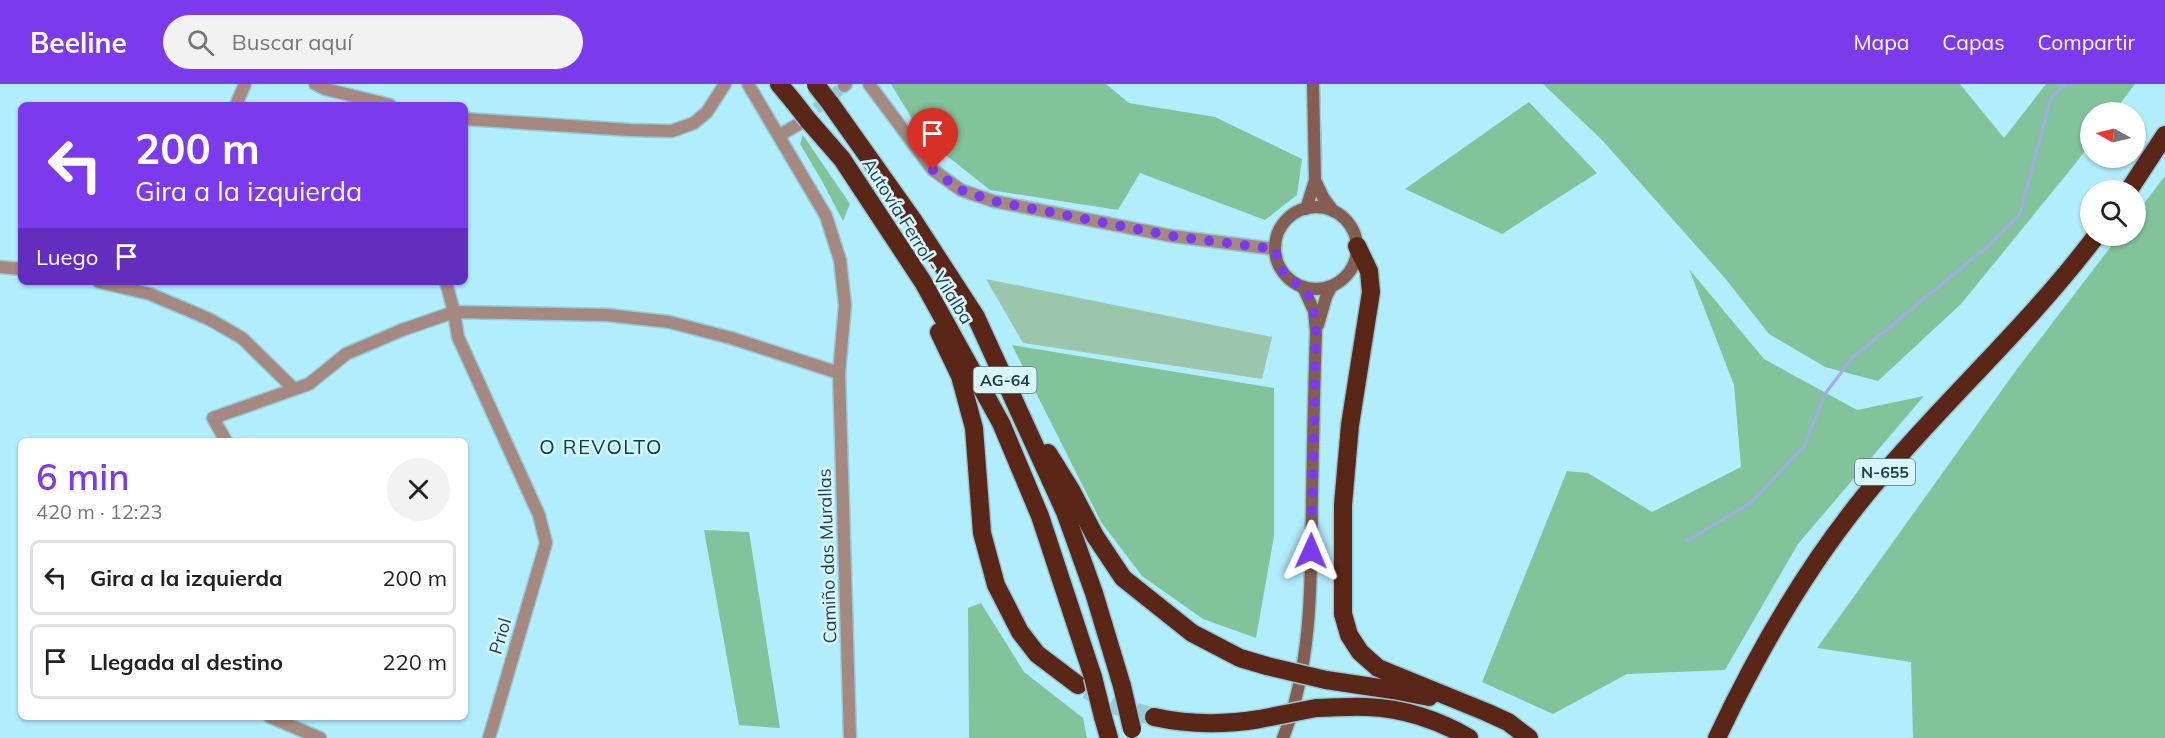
<!DOCTYPE html>
<html lang="es">
<meta charset="utf-8">
<style>
:root{--surface:#fff;--page:#f2f2f2;--text:#222;--muted:#767676;--line:#e0e0e0;--accent:#7c3aed}
body{margin:0;font-family:Mulish,sans-serif;background:var(--page);color:var(--text);height:100vh;display:flex;flex-direction:column;font-size:22px;white-space:nowrap}
*{box-sizing:border-box;margin:0}
p{font-size:20px;color:var(--muted)}
.icon{flex:none;width:33px;height:33px;fill:none;stroke:currentColor;stroke-width:2;stroke-linecap:round;stroke-linejoin:round}
.map{position:relative;flex:1;overflow:hidden}
.panel{position:absolute;left:18px;top:354px;width:450px;height:282px;display:flex;flex-direction:column;background:var(--surface);border-radius:9px;box-shadow:0 2px 4px #0004}
.panel>*{flex:none}
.top-card{position:absolute;left:18px;top:18px;width:450px;height:183px;border-radius:9px;box-shadow:0 2px 4px #0004;background:#7c3aed;color:#fff;overflow:hidden}
.needle{width:39px;rotate:278deg}
.tools{position:absolute;left:2080px;top:18px;display:grid;gap:12px}
.tools a{display:grid;place-items:center;width:66px;height:66px;border-radius:50%;background:var(--surface);box-shadow:0 2px 4px #0004;font-size:30px}
.pin{position:absolute;display:grid;place-items:center;width:51px;height:51px;color:#fff;margin:-62px -26px;border-radius:50% 50% 50% 0;rotate:-45deg;box-shadow:0 0 6px #0007}
.pin .icon{rotate:45deg}
.me{position:absolute;width:66px;margin:-33px;rotate:1deg;stroke-linejoin:round;filter:drop-shadow(0 0 4px #0008)}
.turn{display:flex;align-items:center;gap:21px;height:126px;padding:0 18px;font-size:27px}
.turn .icon{width:78px;height:78px;stroke-width:2.5}
.turn b{display:block;font-size:42px;line-height:51px}
.then{display:flex;align-items:center;height:57px;padding:0 18px;background:#0003;gap:12px;font-size:22px}
.round{display:grid;place-items:center;flex:none;width:63px;height:63px;border-radius:32px;background:var(--page)}
.headline{display:flex;align-items:center;justify-content:space-between;height:102px;padding:0 18px}
h1{font-size:36px;font-weight:600;line-height:45px;color:var(--accent)}
ul{padding:0;list-style:none}
li{display:flex;align-items:center;gap:18px;height:75px;margin:0 12px 9px;padding:0 6px;border:3px solid var(--line);border-radius:9px}
li div{flex:1}
li b{display:block;font-size:22px}
li em{font-style:normal}
header{display:flex;align-items:center;gap:36px;box-sizing:border-box;height:84px;padding:0 30px;background:var(--accent);color:#fff}
header strong{font-size:28px}
nav{display:flex;gap:33px;margin-inline-start:auto;font-size:21px}
.search{width:420px;height:54px;background:var(--page);display:flex;align-items:center;gap:15px;box-sizing:border-box;padding:0 21px;border-radius:33px;color:var(--muted);font-size:22px}
.map>svg:first-child{display:block}
</style>
<header>
<strong>Beeline</strong>
<div class="search"><svg class="icon" aria-label="search" viewBox="0 0 24 24"><circle cx="10" cy="10" r="6"/><path d="M15 15l6 6"/></svg>Buscar aquí</div>
<nav><a>Mapa</a><a>Capas</a><a>Compartir</a></nav>
</header>
<div class="map">
<svg width="2165" height="654" viewBox="0 0 2165 654">
<rect width="100%" height="100%" fill="#b2edfe"/>
<!-- green -->
<polygon fill="#9bc6ab" points="986,195 1272,253 1262,295 1023,259"/>
<!-- forest -->
<g fill="#82c39b">
<polygon points="891,0 1106,0 1129,19 1215,33 1302,75 1297,111 1265,136 1140,89 1118,126 990,106 923,53"/>
<polygon points="1543,0 1960,0 2004,54 2046,0 2135,0 2114,28 2091,28 2091,59 2071,85 1961,220 1878,297 1825,283 1769,250 1724,193 1602,56"/>
<polygon points="1529,18 1597,89 1502,150 1405,105"/>
<polygon points="803,51 850,120 843,137 822,97 800,60"/>
<polygon points="2165,92 2165,654 1913,654 1911,578 1817,564 2017,285 2119,152 2136,152 2136,130"/>
<polygon points="1689,185 1764,275 1857,326 1924,312 1798,460 1725,586 1627,590 1553,630 1482,598 1567,387 1588,389 1652,428 1741,383 1734,301"/>
<polygon points="1012,261 1274,304 1274,452 1256,554 1203,535 1142,492 1101,438"/>
<polygon points="704,446 749,448 780,644 739,641"/>
<polygon points="981,519 1024,588 1083,634 1087,654 969,654 968,524"/>
</g>
<g fill="none" stroke-linecap="round" stroke-linejoin="round">
<!-- stream -->
<g stroke="#a2abe8" stroke-width="3">
<polyline points="1320,44 1321,75"/>
<polyline points="1687,457 1750,419 1804,363 1825,310 1852,274 1988,162 2020,130 2051,13 2066,0"/>
</g>
<!-- street-tunnel -->
<polyline stroke="#95cad9" stroke-width="12" stroke-dasharray="12 6" stroke-linecap="butt" points="802,36 844,2"/>
<!-- highway-tunnel -->
<polyline stroke="#95cad9" stroke-width="18" stroke-dasharray="18 9" stroke-linecap="butt" points="1087,606 1114,621 1154,633"/>
<defs>
<g id="street">
<polyline points="315,0 325,5 390,21"/>
<polyline points="748,0 826,132 840,176 845,221 839,289 850,654"/>
<polyline points="869,0 933,86 961,106 993,117 1172,152 1275,165"/>
<polyline points="844,2 846,0"/>
<polyline points="236,21 245,0"/>
<polyline points="465,35 630,46 672,47 694,39 707,28 725,0"/>
<polyline points="780,51 797,41"/>
<polyline points="0,183 21,185"/>
<polyline points="99,198 150,210 209,235 242,254 294,305"/>
<polyline points="446,198 454,228 458,253 539,431 546,459 489,654"/>
<polyline points="226,357 213,334 309,300 346,270 402,246 454,228 607,231 669,238 731,254 839,289"/>
<polyline points="270,633 320,654"/>
</g>
<g id="secondary">
<polyline points="1315,96 1323,113 1333,127"/>
<circle cx="1316" cy="164" r="41"/>
<polyline points="1306,125 1315,96 1313,0"/>
<polyline points="1318,241 1326,213 1331,203"/>
<path d="M1283 654C1313 579 1311 492 1312 413 1313 358 1314 303 1316 248L1314 227 1303 203"/>
</g>
<g id="highway">
<polyline points="779,0 794,18"/>
<polyline points="830,19 913,136 976,233 1065,428 1094,509 1122,602"/>
<polyline points="808,36 842,75 923,198 1001,339 1040,432 1093,593"/>
<polyline points="2129,106 2165,51"/>
<polyline points="1357,162 1369,187 1371,208 1350,341 1343,421 1343,530 1349,551 1360,568 1378,584 1486,628 1508,638 1529,654"/>
<polyline points="939,248 960,292 974,344 982,449 996,501 1020,548 1037,570 1078,601"/>
<polyline points="1048,369 1071,406 1095,452 1123,494 1192,549 1240,574 1267,582"/>
<polyline points="1326,596 1393,606 1429,613"/>
<path d="M1316 624C1333 624 1350 622 1367 623 1402 624 1439 636 1469 654"/>
<polyline points="1103,633 1109,654"/>
<path d="M1154 633C1190 641 1224 641 1260 635"/>
<path d="M1717 654C1757 569 1804 487 1863 414 1937 323 2026 245 2096 152"/>
</g>
</defs>
<!-- street casing -->
<use href="#street" stroke="#95cad9" stroke-width="15"/>
<!-- secondary casing -->
<use href="#secondary" stroke="#95cad9" stroke-width="15"/>
<!-- highway casing -->
<use href="#highway" stroke="#95cad9" stroke-width="21"/>
<!-- street -->
<use href="#street" stroke="#a58981" stroke-width="12"/>
<!-- secondary -->
<use href="#secondary" stroke="#855e53" stroke-width="12"/>
<!-- highway -->
<use href="#highway" stroke="#592617" stroke-width="18"/>
<defs>
<g id="highway-bridge">
<polyline points="816,1 830,19"/>
<polyline points="794,18 808,36"/>
<polyline points="1267,582 1326,596"/>
<polyline points="1093,593 1103,633"/>
<polyline points="1122,602 1132,645"/>
<polyline points="1260,635 1316,624"/>
</g>
</defs>
<!-- highway-bridge casing -->
<use href="#highway-bridge" stroke="#95cad9" stroke-width="21" stroke-linecap="butt"/>
<!-- highway-bridge -->
<use href="#highway-bridge" stroke="#592617" stroke-width="18"/>
</g>
<g fill="none" stroke-linecap="round" stroke-linejoin="round">
<!-- route -->
<path stroke="#7c3aed" stroke-width="10" stroke-dasharray="0 18" d="M933 86 961 106 993 117 1172 152 1275 165C1278 178 1282 190 1293 198 1296 200 1299 200 1302 203 1313 212 1315 234 1316 248L1311 467"/>
</g>
<g text-anchor="middle" dominant-baseline="central" stroke-width="5" stroke-linejoin="round" paint-order="stroke">
<!-- shield labels -->
<g fill="#d8f5fd" stroke="#56767e" stroke-width="1.5">
<rect x="973.5" y="283" width="63" height="26" rx="4.5"/>
<rect x="1855" y="375" width="60" height="26" rx="4.5"/>
</g>
<g font-size="16" font-weight="bold" fill="#1f3f47">
<text x="1005" y="296">AG-64</text>
<text x="1885" y="388">N-655</text>
</g>
<!-- street labels -->
<g font-size="18" fill="#1f3f47" stroke="#d8f5fd">
<text transform="translate(918 157) rotate(58)">Autovía Ferrol - Vilalba</text>
<text transform="translate(827 472) rotate(-92)">Camiño das Murallas</text>
<text transform="translate(500 552) rotate(-73)">Priol</text>
</g>
<!-- neighbourhood labels -->
<g font-size="20" letter-spacing="1.5" fill="#004250" stroke="#d8f5fd">
<text x="601" y="362">O REVOLTO</text>
</g>
</g>
</svg>
<div class="tools">
<a><svg class="needle" viewBox="-14 -14 28 28"><path d="M0-13l5 13h-10z" fill="#e53935"/><path d="M0 13l5-13h-10z" fill="#767676"/></svg></a>
<a><svg class="icon" aria-label="search" viewBox="0 0 24 24"><circle cx="10" cy="10" r="6"/><path d="M15 15l6 6"/></svg></a>
</div>
<div class="pin" style="left:933px;top:86px;background:#d93025"><svg class="icon" aria-label="arrive" viewBox="0 0 24 24"><path d="M6 21V4h12l-3 4 3 4H6"/></svg></div>
<svg class="me" style="left:1311px;top:467px" viewBox="-20 -20 40 40"><path d="M0-17L14 15 0 8-14 15z" fill="#7c3aed" stroke="#fff" stroke-width="4"/></svg>
<div class="top-card">
<div class="turn"><svg class="icon" aria-label="left" viewBox="0 0 24 24"><path d="M17 20v-9H6M10 6l-5 5 5 5"/></svg><div><b>200 m</b>Gira a la izquierda</div></div>
<div class="then">Luego<svg class="icon" aria-label="arrive" viewBox="0 0 24 24"><path d="M6 21V4h12l-3 4 3 4H6"/></svg></div>
</div>
<section class="panel">
<div class="headline"><div><h1>6 min</h1><p>420 m · 12:23</p></div><a class="round"><svg class="icon" aria-label="close" viewBox="0 0 24 24"><path d="M6 6l12 12M18 6L6 18"/></svg></a></div>
<ul>
<li><svg class="icon" aria-label="left" viewBox="0 0 24 24"><path d="M17 20v-9H6M10 6l-5 5 5 5"/></svg><div><b>Gira a la izquierda</b></div><em>200 m</em></li>
<li><svg class="icon" aria-label="arrive" viewBox="0 0 24 24"><path d="M6 21V4h12l-3 4 3 4H6"/></svg><div><b>Llegada al destino</b></div><em>220 m</em></li>
</ul>
</section>
</div>
